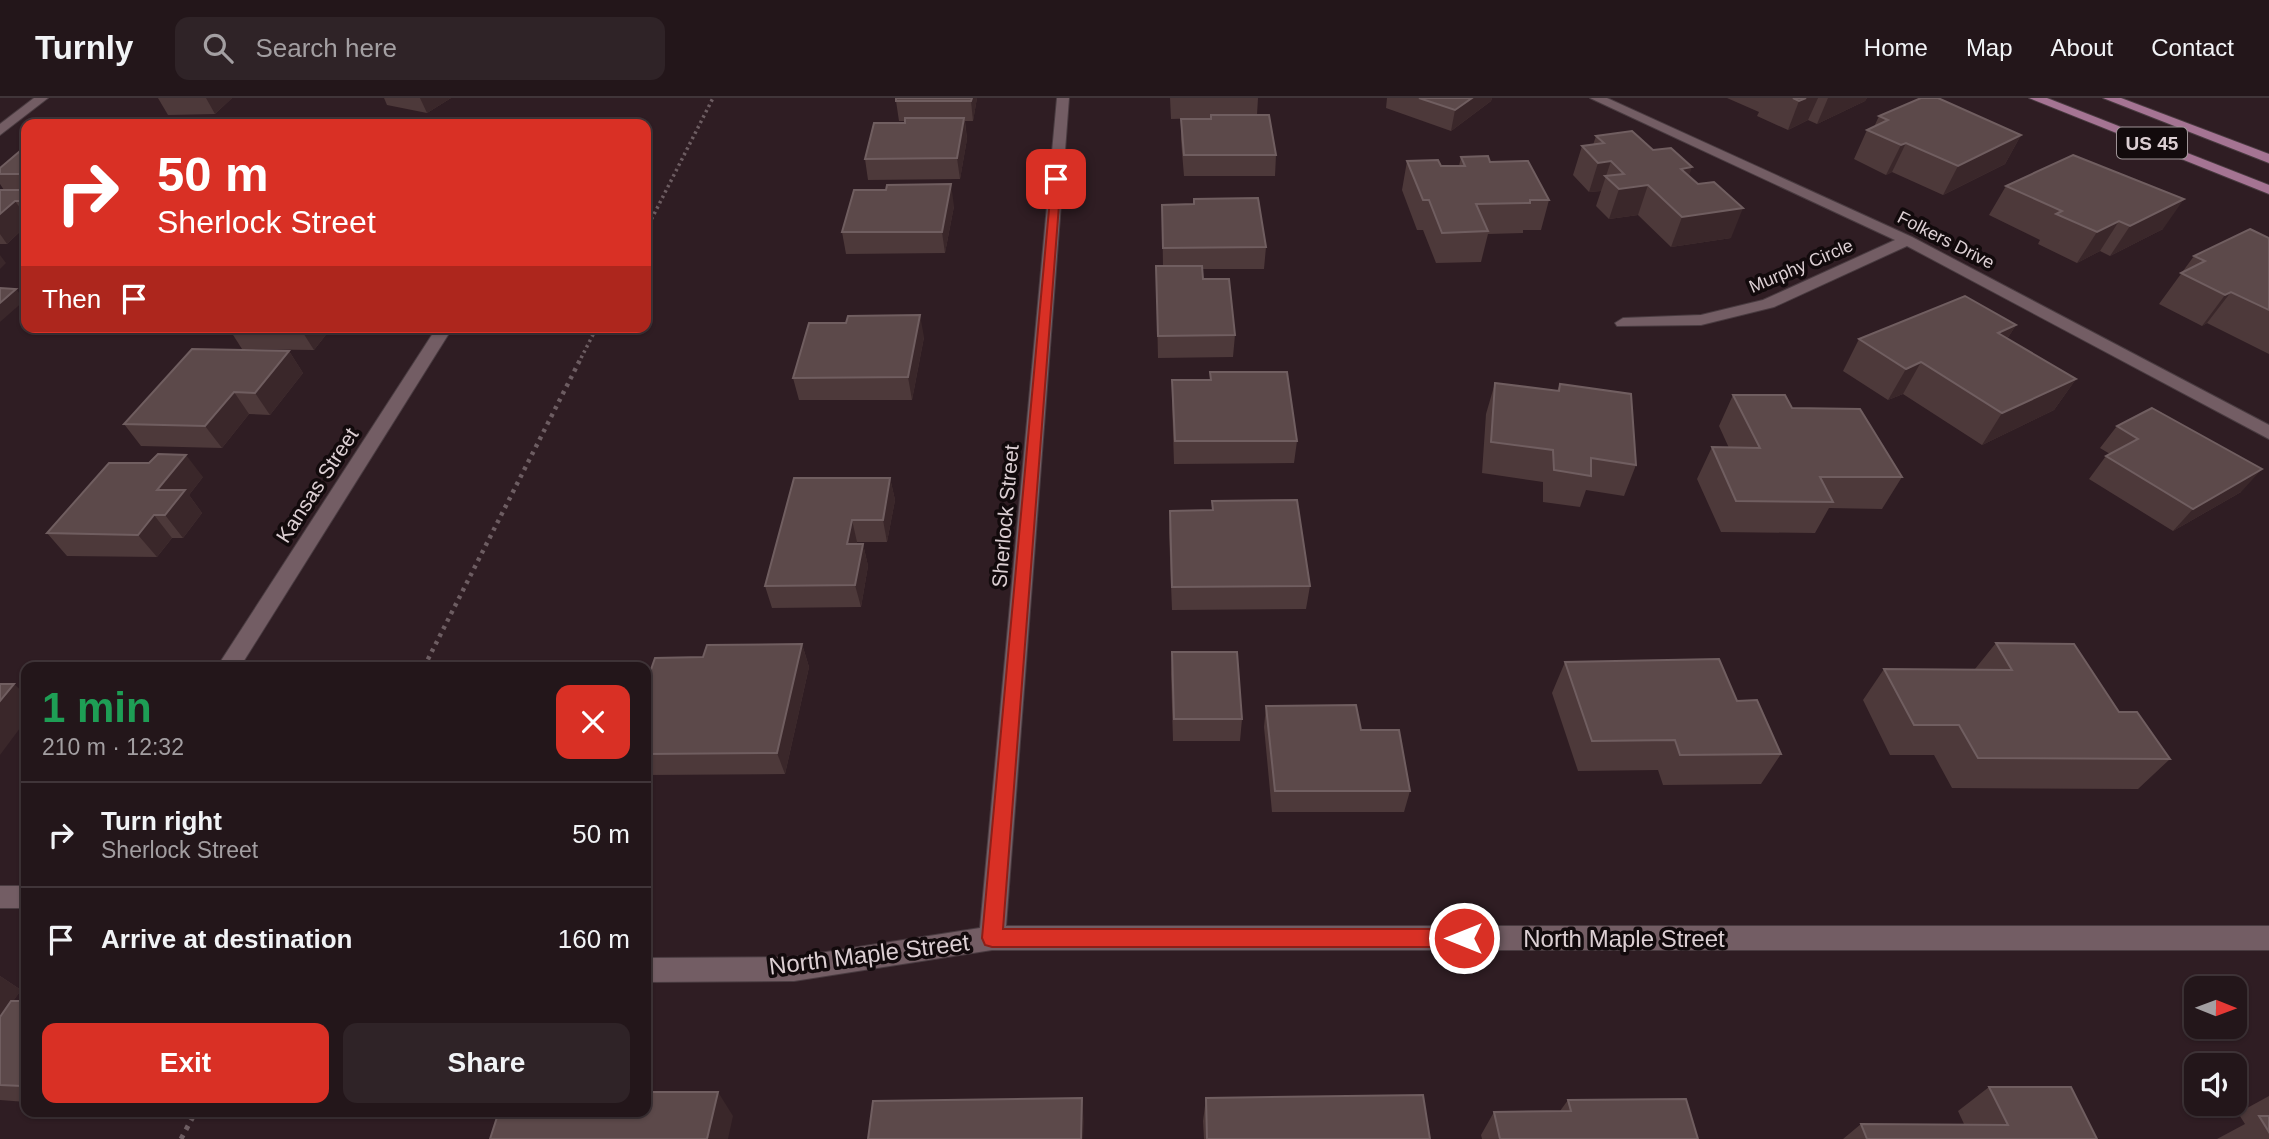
<!DOCTYPE html>
<meta charset="utf-8">
<style>
:root{--surface:#23161a;--page:#2f2327;--text:#f1f3f6;--muted:#a39fa2;--line:#403539;--accent:#d93025}
body{margin:0;font-family:Helvetica,sans-serif;background:var(--page);color:var(--text);height:100vh;display:flex;flex-direction:column;font-size:26px;white-space:nowrap}
*{box-sizing:border-box;margin:0}
p{font-size:23px;color:var(--muted)}
.icon{flex:none;width:38px;height:38px;fill:none;stroke:currentColor;stroke-width:2;stroke-linecap:round;stroke-linejoin:round}
.map{position:relative;flex:1;overflow:hidden}
.details{position:absolute;left:21px;top:564px;width:630px;height:455px;display:flex;flex-direction:column;background:var(--surface);border-radius:14px;box-shadow:0 2px 5px #0004,0 0 0 2px var(--line)}
.details>*{flex:none}
.banner{position:absolute;left:21px;top:21px;width:630px;height:214px;border-radius:14px;box-shadow:0 2px 5px #0004,0 0 0 2px var(--line);background:#d93025;color:#fff;overflow:hidden}
.needle{width:46px;rotate:91deg}
.controls{position:absolute;left:2184px;top:878px;display:grid;gap:14px}
.controls a{display:grid;place-items:center;width:63px;height:63px;border-radius:14px;background:var(--surface);box-shadow:0 2px 5px #0004,0 0 0 2px var(--line);font-size:35px}
.pin{position:absolute;display:grid;place-items:center;width:60px;height:60px;color:#fff;margin:-30px;border-radius:14px;box-shadow:0 4px 10px #0006}
.me{position:absolute;width:77px;margin:-38px;rotate:270deg;stroke-linejoin:round;filter:drop-shadow(0 0 5px #0008)}
.turn{display:flex;align-items:center;gap:24px;height:147px;padding:0 21px;font-size:32px}
.turn .icon{width:91px;height:91px;stroke-width:2.5}
.turn b{display:block;font-size:49px;line-height:60px}
.then{display:flex;align-items:center;height:66px;padding:0 21px;background:#0003;gap:14px;font-size:26px}
.round{display:grid;place-items:center;flex:none;width:74px;height:74px;border-radius:14px;background:var(--page)}
.overview{display:flex;align-items:center;justify-content:space-between;height:119px;padding:0 21px}
h1{font-size:42px;font-weight:600;line-height:52px;color:#1e9e55}
.cta{display:flex;gap:14px;margin-top:auto;padding:14px 21px}
.cta a{flex:1;height:80px;border-radius:14px;background:var(--accent);color:#fff;font-size:28px;font-weight:600;line-height:80px;text-align:center}
.cta a+a{background:var(--page);color:var(--text)}
ul{padding:0;list-style:none}
li{display:flex;align-items:center;gap:21px;height:105px;padding:0 21px;border-top:2px solid var(--line)}
li div{flex:1}
li b{display:block;font-size:26px}
li em{font-style:normal}
header{display:flex;align-items:center;gap:42px;box-sizing:border-box;height:98px;padding:0 35px;background:var(--surface);border-bottom:2px solid var(--line)}
header strong{font-size:33px}
nav{display:flex;gap:38px;margin-inline-start:auto;font-size:24px}
.search{width:490px;height:63px;background:var(--page);display:flex;align-items:center;gap:18px;box-sizing:border-box;padding:0 24px;border-radius:14px;color:var(--muted);font-size:26px}
.map>svg:first-child{display:block}
</style>
<header>
<strong>Turnly</strong>
<div class="search"><svg class="icon" aria-label="search" viewBox="0 0 24 24"><circle cx="10" cy="10" r="6"/><path d="M15 15l6 6"/></svg>Search here</div>
<nav><a>Home</a><a>Map</a><a>About</a><a>Contact</a></nav>
</header>
<div class="map">
<svg width="2269" height="1041" viewBox="0 0 2269 1041">
<rect width="100%" height="100%" fill="#2f1d23"/>
<g fill="none" stroke-linecap="round" stroke-linejoin="round">
<defs>
<g id="minor">
<polygon points="34,0 48,0 0,37 0,26"/>
<polygon points="1057,0 1069,0 1006,828 2269,828 2269,852 992,852 794,883 646,884 646,860 794,859 980,830"/>
<polygon points="1590,0 1607,0 1912,139 2269,327 2269,341 1907,148 1774,209 1701,227 1617,228 1615,225 1623,220 1701,217 1763,202 1895,142"/>
<polygon points="560,21 565,22 567,26 553,26"/>
<polygon points="437,229 453,229 240,569 217,569"/>
<rect x="0" y="788" width="26" height="22"/>
</g>
<g id="major">
<polygon points="2029,0 2047,0 2269,87 2269,96"/>
<polygon points="2103,0 2121,0 2269,56 2269,65"/>
</g>
</defs>
<!-- minor casing -->
<use href="#minor" stroke="#493b40" stroke-width="2"/>
<!-- major casing -->
<use href="#major" stroke="#493b40" stroke-width="2"/>
<!-- path-far2 -->
<g stroke="#6d5d62" stroke-width="3.5" stroke-dasharray="2.5 3.5" stroke-linecap="butt">
<polyline points="646,132 713,0"/>
<polyline points="581,260 597,229"/>
</g>
<!-- path-far1 -->
<polyline stroke="#6d5d62" stroke-width="4.5" stroke-dasharray="3.5 5" stroke-linecap="butt" points="424,569 582,258"/>
<!-- path -->
<polyline stroke="#6d5d62" stroke-width="5" stroke-dasharray="4.5 6" stroke-linecap="butt" points="181,1041 196,1013"/>
<!-- minor -->
<use href="#minor" fill="#735d64" fill-rule="evenodd"/>
<!-- major -->
<use href="#major" fill="#a57493" fill-rule="evenodd"/>
</g>
<!-- wall -->
<g fill="#4d393a">
<polygon points="158,0 232,0 215,16 168,17"/>
<polygon points="384,0 451,0 427,15 387,7"/>
<polygon points="977,0 973,23 965,23 967,41 960,81 868,82 865,61 905,25 905,23 899,23 896,3"/>
<polygon points="1170,0 1258,0 1257,17 1276,57 1275,78 1184,78 1181,42 1181,21 1210,21 1210,20 1171,21"/>
<polygon points="1387,0 1492,0 1491,3 1451,33 1386,10"/>
<polygon points="1727,0 1867,0 1865,3 1817,26 1808,22 1788,32 1757,18 1759,14"/>
<polygon points="1879,18 2021,37 2005,66 1943,97 1892,74 1886,77 1854,61 1867,32 1874,29"/>
<polygon points="1596,38 1653,52 1689,78 1731,140 1671,149 1638,117 1609,121 1596,108 1601,93 1589,94 1573,77 1582,48 1593,47"/>
<polygon points="26,48 26,128 7,146 0,146 0,92 4,92 0,86 0,70"/>
<polygon points="1461,59 1490,64 1549,102 1541,132 1523,132 1523,135 1488,136 1481,164 1436,165 1423,132 1417,132 1402,92 1407,63 1441,68 1459,68"/>
<polygon points="2006,88 2163,131 2110,158 2100,153 2077,165 2038,146 2040,142 1989,117"/>
<polygon points="1162,107 1266,149 1264,171 1203,171 1203,181 1235,237 1233,259 1158,260 1156,168 1163,168"/>
<polygon points="954,108 945,155 846,156 842,134"/>
<polygon points="2269,140 2269,256 2207,225 2202,228 2159,206 2194,158"/>
<polygon points="2016,227 2007,241 2076,281 2054,312 1982,347 1903,296 1888,302 1843,273 1859,241"/>
<polygon points="228,229 332,229 314,252 242,251"/>
<polygon points="924,239 912,302 799,302 793,280"/>
<polygon points="289,253 303,275 270,317 249,316 222,350 141,348 124,326"/>
<polygon points="1210,274 1297,343 1294,365 1174,366 1172,304 1172,282 1210,282"/>
<polygon points="1495,285 1557,293 1560,286 1636,367 1624,398 1586,392 1580,409 1543,404 1543,384 1482,375 1486,316"/>
<polygon points="1733,297 1792,310 1902,379 1882,411 1829,410 1815,435 1721,434 1697,381 1712,349 1729,350 1719,328"/>
<polygon points="2117,328 2241,394 2173,433 2089,381 2106,358 2110,356 2100,350"/>
<polygon points="203,379 189,397 202,415 183,440 172,440 157,459 67,458 47,435"/>
<polygon points="890,380 895,402 887,444 857,444 857,446 863,446 868,468 861,509 772,510 765,488"/>
<polygon points="1212,403 1310,488 1306,511 1172,512 1169,435 1170,413 1212,412"/>
<polygon points="1996,545 2119,614 2170,661 2138,691 1952,690 1934,657 1890,657 1863,602 1884,571 1975,571"/>
<polygon points="802,546 809,569 785,676 646,677 646,586 703,559"/>
<polygon points="1172,554 1242,621 1240,643 1173,643 1171,576"/>
<polygon points="1565,564 1737,603 1781,656 1761,686 1663,687 1658,672 1578,673 1552,595"/>
<polygon points="1266,608 1361,632 1410,693 1404,714 1272,714 1264,629"/>
<polygon points="0,878 21,892 13,903 26,903 26,1004 0,1002"/>
<polygon points="1989,989 2097,1041 1843,1041 1861,1026 1964,1026 1958,1013"/>
<polygon points="2269,998 2269,1041 2217,1041 2245,1026 2238,1015"/>
<polygon points="1206,1000 1430,1041 1204,1041 1203,1023"/>
<polygon points="1568,1002 1698,1041 1482,1041 1481,1037 1494,1014 1560,1013"/>
</g>
<!-- shaded-wall -->
<g fill="#3a272a">
<polygon points="206,0 232,0 215,16"/>
<polygon points="420,0 451,0 427,15"/>
<polygon points="972,0 977,0 973,23 971,3"/>
<polygon points="1472,0 1492,0 1491,3 1451,33 1455,12"/>
<polygon points="1806,0 1818,0 1808,22 1788,32 1799,3"/>
<polygon points="1828,0 1867,0 1865,3 1817,26"/>
<polygon points="964,20 967,41 960,81 957,60"/>
<polygon points="2021,37 2005,66 1943,97 1958,68"/>
<polygon points="1906,45 1892,74 1886,77 1901,47"/>
<polygon points="1611,63 1601,93 1589,94 1598,65"/>
<polygon points="1692,69 1682,99 1681,71"/>
<polygon points="951,86 954,108 945,155 942,134"/>
<polygon points="1648,87 1638,117 1609,121 1619,91"/>
<polygon points="2184,101 2163,131 2110,158 2130,128"/>
<polygon points="15,103 26,118 26,128 7,146 0,136 0,116"/>
<polygon points="1743,110 1731,140 1671,149 1682,119"/>
<polygon points="2119,123 2100,153 2077,165 2097,134"/>
<polygon points="0,157 6,165 0,171"/>
<polygon points="16,191 25,202 0,224 0,205"/>
<polygon points="2231,194 2207,225 2202,228 2225,197"/>
<polygon points="920,217 924,239 912,302 908,279"/>
<polygon points="2016,227 1996,258 1998,235"/>
<polygon points="301,229 332,229 314,252 300,230"/>
<polygon points="289,253 303,275 270,317 255,295"/>
<polygon points="1921,264 1903,296 1888,302 1906,271"/>
<polygon points="2076,281 2054,312 1982,347 2002,315"/>
<polygon points="234,294 249,316 222,350 205,328"/>
<polygon points="186,357 203,379 189,397 202,415 183,440 165,417 157,392"/>
<polygon points="2262,371 2241,394 2173,433 2193,411"/>
<polygon points="890,380 895,402 887,444 883,422"/>
<polygon points="154,417 172,440 157,459 138,437"/>
<polygon points="852,422 857,444 852,468 847,446"/>
<polygon points="863,446 868,468 861,509 855,487"/>
<polygon points="802,546 809,569 785,676 777,655"/>
<polygon points="14,586 26,597 26,622 0,657 0,603"/>
<polygon points="0,878 21,892 0,922"/>
<polygon points="26,981 26,990 22,988"/>
<polygon points="718,994 733,1018 728,1041 707,1041"/>
<polygon points="1082,1000 1084,1024 1083,1041 1081,1041"/>
</g>
<!-- building -->
<g fill="#5c494a" stroke="#705e60" stroke-width="2">
<polygon points="896,0 972,0 971,3 896,3"/>
<polygon points="1419,0 1472,0 1455,12"/>
<polygon points="1793,0 1806,0 1799,3"/>
<polygon points="1921,0 1938,0 2021,37 1958,68 1906,45 1901,47 1867,32 1888,22 1879,18"/>
<polygon points="1211,17 1269,17 1276,57 1184,57 1181,21 1211,21"/>
<polygon points="905,20 964,20 957,60 865,61 874,25 905,25"/>
<polygon points="338,22 411,22 408,26 334,26"/>
<polygon points="1632,33 1653,52 1671,50 1692,69 1681,71 1698,86 1714,84 1743,110 1682,119 1648,87 1619,91 1605,78 1624,76 1611,63 1598,65 1582,48 1604,45 1596,38"/>
<polygon points="26,48 26,76 0,76 0,70"/>
<polygon points="2073,57 2184,101 2130,128 2119,123 2097,134 2056,116 2062,113 2006,88"/>
<polygon points="1488,58 1490,64 1528,63 1549,102 1530,102 1530,105 1476,106 1488,133 1442,135 1429,102 1423,102 1407,63 1438,62 1441,68 1465,68 1461,59"/>
<polygon points="951,86 942,134 842,134 854,92 886,92 887,87"/>
<polygon points="0,92 26,92 26,102 25,103 15,103 0,116"/>
<polygon points="1258,100 1266,149 1163,150 1162,107 1194,106 1194,101"/>
<polygon points="2250,131 2269,140 2269,212 2231,194 2225,197 2181,175 2205,163 2194,158"/>
<polygon points="1156,168 1202,168 1203,181 1229,181 1235,237 1158,238"/>
<polygon points="0,190 16,191 0,205"/>
<polygon points="1965,198 2016,227 1998,235 2076,281 2002,315 1921,264 1906,271 1859,241"/>
<polygon points="920,217 908,279 793,280 809,225 846,225 848,218"/>
<polygon points="192,251 289,253 255,295 234,294 205,328 124,326"/>
<polygon points="1210,274 1287,274 1297,343 1175,343 1172,282 1211,282"/>
<polygon points="1495,285 1559,293 1560,286 1631,296 1636,367 1591,360 1591,378 1554,372 1553,352 1491,344"/>
<polygon points="1733,297 1785,297 1792,310 1860,311 1902,379 1820,379 1833,404 1736,403 1712,349 1760,350"/>
<polygon points="2152,310 2262,371 2193,411 2106,358 2138,341 2117,328"/>
<polygon points="158,356 186,357 157,392 185,392 165,417 154,417 138,437 47,435 109,365 149,365"/>
<polygon points="794,380 890,380 883,422 852,422 847,446 863,446 855,487 765,488"/>
<polygon points="1297,402 1310,488 1172,489 1170,413 1213,412 1212,403"/>
<polygon points="1996,545 2074,546 2119,614 2137,614 2170,661 1978,660 1959,627 1914,627 1884,571 2012,572"/>
<polygon points="802,546 777,655 646,656 646,586 655,560 703,559 707,547"/>
<polygon points="1172,554 1237,554 1242,621 1174,621"/>
<polygon points="1719,561 1737,603 1757,602 1781,656 1680,657 1675,642 1592,643 1565,564"/>
<polygon points="0,586 14,586 0,603"/>
<polygon points="1356,607 1361,632 1399,632 1410,693 1275,693 1266,608"/>
<polygon points="11,903 26,903 26,981 22,988 0,987 0,919"/>
<polygon points="1989,989 2071,989 2097,1041 1867,1041 1861,1026 2008,1027"/>
<polygon points="646,994 718,994 707,1041 490,1041 499,1013 646,1013"/>
<polygon points="1423,997 1430,1041 1207,1041 1206,1000"/>
<polygon points="1082,1000 1081,1041 868,1041 873,1003"/>
<polygon points="1686,1001 1698,1041 1500,1041 1494,1014 1571,1013 1568,1002"/>
<polygon points="2259,1018 2269,1018 2269,1034"/>
</g>
<!-- route -->
<polygon fill="#d93025" stroke="#8d1f18" stroke-width="2" points="1052,79 1061,81 1003,831 1464,831 1471,834 1474,840 1471,846 1464,849 992,849 985,847 982,840"/>
<g text-anchor="middle" dominant-baseline="central" stroke-width="7" stroke-linejoin="round" paint-order="stroke">
<!-- far-street labels -->
<g font-size="18" fill="#dccfd3" stroke="#120a0c">
<text transform="translate(1946 142) rotate(27)">Folkers Drive</text>
<text transform="translate(1801 168) rotate(-23)">Murphy Circle</text>
</g>
<!-- shield labels -->
<rect fill="#120a0c" stroke="#9f9497" stroke-width="2" x="2117" y="29.5" width="70" height="31" rx="5"/>
<g font-size="19" font-weight="bold" fill="#dccfd3">
<text x="2152" y="45">US 45</text>
</g>
<!-- street labels -->
<g font-size="21" fill="#dccfd3" stroke="#120a0c">
<text transform="translate(317 387) rotate(-57)">Kansas Street</text>
<text transform="translate(1005 418) rotate(-85)">Sherlock Street</text>
</g>
<!-- near-street labels -->
<g font-size="24" fill="#dccfd3" stroke="#120a0c">
<text x="1624" y="840">North Maple Street</text>
<text transform="translate(869 856) rotate(-7)">North Maple Street</text>
</g>
</g>
</svg>
<div class="controls">
<a><svg class="needle" viewBox="-14 -14 28 28"><path d="M0-13l5 13h-10z" fill="#e53935"/><path d="M0 13l5-13h-10z" fill="#a39fa2"/></svg></a>
<a><svg class="icon" aria-label="sound" viewBox="0 0 24 24"><path d="M4 9h4l5-4v14l-5-4H4zM17 9q2 3 0 6"/></svg></a>
</div>
<div class="pin" style="left:1056px;top:81px;background:#d93025"><svg class="icon" aria-label="arrive" viewBox="0 0 24 24"><path d="M6 21V4h12l-3 4 3 4H6"/></svg></div>
<svg class="me" style="left:1464px;top:840px" viewBox="-20 -20 40 40"><circle r="17" fill="#d93025" stroke="#fff" stroke-width="3"/><path d="M0-11L8 9 0 5-8 9z" fill="#fff"/></svg>
<div class="banner">
<div class="turn"><svg class="icon" aria-label="right" viewBox="0 0 24 24"><path d="M7 20v-9h11M14 6l5 5-5 5"/></svg><div><b>50 m</b>Sherlock Street</div></div>
<div class="then">Then<svg class="icon" aria-label="arrive" viewBox="0 0 24 24"><path d="M6 21V4h12l-3 4 3 4H6"/></svg></div>
</div>
<section class="details">
<div class="overview"><div><h1>1 min</h1><p>210 m · 12:32</p></div><a class="round" style="background:#d93025;color:#fff"><svg class="icon" aria-label="close" viewBox="0 0 24 24"><path d="M6 6l12 12M18 6L6 18"/></svg></a></div>
<ul>
<li><svg class="icon" aria-label="right" viewBox="0 0 24 24"><path d="M7 20v-9h11M14 6l5 5-5 5"/></svg><div><b>Turn right</b><p>Sherlock Street</p></div><em>50 m</em></li>
<li><svg class="icon" aria-label="arrive" viewBox="0 0 24 24"><path d="M6 21V4h12l-3 4 3 4H6"/></svg><div><b>Arrive at destination</b></div><em>160 m</em></li>
</ul>
<div class="cta"><a>Exit</a><a>Share</a></div>
</section>
</div>
